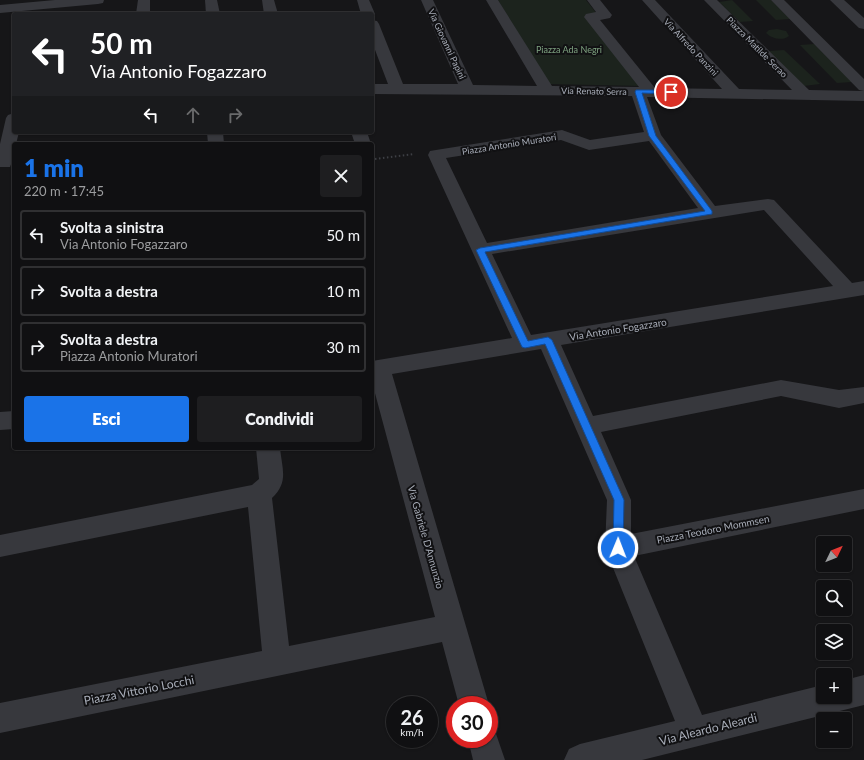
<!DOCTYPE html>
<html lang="it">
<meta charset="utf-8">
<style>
:root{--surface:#101012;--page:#1e1e20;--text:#f1f3f6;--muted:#9c9d9f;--line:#303032;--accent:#1a73e8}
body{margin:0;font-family:Lato,sans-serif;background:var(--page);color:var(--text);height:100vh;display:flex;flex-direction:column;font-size:15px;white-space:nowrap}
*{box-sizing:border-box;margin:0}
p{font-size:13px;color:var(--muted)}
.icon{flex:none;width:22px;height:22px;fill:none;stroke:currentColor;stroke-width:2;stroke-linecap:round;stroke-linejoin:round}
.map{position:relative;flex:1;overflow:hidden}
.sheet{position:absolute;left:12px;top:142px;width:362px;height:308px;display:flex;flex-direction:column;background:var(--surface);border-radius:4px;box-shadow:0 1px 3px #0004,0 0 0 1px var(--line)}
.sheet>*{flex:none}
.hud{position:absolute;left:12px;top:12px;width:362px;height:122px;border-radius:4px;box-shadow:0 1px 3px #0004,0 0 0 1px var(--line);background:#202124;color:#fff;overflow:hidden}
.needle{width:26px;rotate:47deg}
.fabs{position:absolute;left:816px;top:536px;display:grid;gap:8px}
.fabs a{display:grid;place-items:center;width:36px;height:36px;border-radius:4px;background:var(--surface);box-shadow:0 1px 3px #0004,0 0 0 1px var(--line);font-size:20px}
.speed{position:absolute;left:386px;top:696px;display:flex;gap:8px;font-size:20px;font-weight:700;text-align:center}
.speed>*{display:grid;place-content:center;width:52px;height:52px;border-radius:50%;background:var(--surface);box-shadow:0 1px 3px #0004,0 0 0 1px var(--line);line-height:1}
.speed small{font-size:10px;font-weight:400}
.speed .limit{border:6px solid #d22;background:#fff;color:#111}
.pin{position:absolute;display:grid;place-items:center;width:34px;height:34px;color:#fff;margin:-17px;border:2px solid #fff;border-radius:50%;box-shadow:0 1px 4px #0007}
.me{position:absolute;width:44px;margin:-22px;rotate:1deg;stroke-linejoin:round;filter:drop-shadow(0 0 3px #0008)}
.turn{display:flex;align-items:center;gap:14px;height:84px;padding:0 12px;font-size:18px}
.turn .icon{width:52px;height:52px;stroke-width:2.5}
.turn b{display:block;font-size:28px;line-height:34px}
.lanes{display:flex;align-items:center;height:38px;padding:0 12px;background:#0003;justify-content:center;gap:20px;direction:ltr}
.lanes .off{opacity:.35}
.round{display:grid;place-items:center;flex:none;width:42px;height:42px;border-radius:4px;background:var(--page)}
.head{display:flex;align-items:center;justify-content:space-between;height:68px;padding:0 12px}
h1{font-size:24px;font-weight:800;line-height:30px;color:var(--accent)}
.action{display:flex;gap:8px;margin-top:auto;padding:8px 12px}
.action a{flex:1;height:46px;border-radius:4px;background:var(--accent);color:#fff;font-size:16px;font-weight:800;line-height:46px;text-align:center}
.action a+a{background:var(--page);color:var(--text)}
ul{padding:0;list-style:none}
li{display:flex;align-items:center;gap:12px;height:50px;margin:0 8px 6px;padding:0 4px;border:2px solid var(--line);border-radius:4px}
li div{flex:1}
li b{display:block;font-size:15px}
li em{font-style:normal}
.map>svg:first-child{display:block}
</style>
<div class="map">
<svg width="864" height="760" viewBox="0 0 864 760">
<rect width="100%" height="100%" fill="#161618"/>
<!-- green -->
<g fill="#1c231d">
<polygon points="498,0 586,0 597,14 587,15 641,86 549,84"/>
<polygon points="732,0 753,21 740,22 719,2"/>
<polygon points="756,0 771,0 790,19 776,20"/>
<path d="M777 29 786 31 789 36C783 41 772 39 766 33L769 30Z"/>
<polygon points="814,44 852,82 837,83 800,45"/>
<polygon points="784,50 820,84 804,86 769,51"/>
</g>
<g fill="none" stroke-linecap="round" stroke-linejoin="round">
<!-- path -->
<polyline stroke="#3d3f44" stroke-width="2" stroke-dasharray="1.5 2.5" stroke-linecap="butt" points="375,159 414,154"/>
<!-- minor -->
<g fill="#37383d" fill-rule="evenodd">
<polygon points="55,0 104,0 103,3 98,4 0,13 0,5"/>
<polygon points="138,0 150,0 150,14 136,14"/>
<polygon points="205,0 217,0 220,14 206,14"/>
<polygon points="262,0 274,0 278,14 264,14"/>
<polygon points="357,0 369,0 375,14 373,17 372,14 361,14"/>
<path d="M421 0H433L473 85 537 86 486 0H498L552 86 639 87 584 17 586 14 596 12 587 0H600L612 15 610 18 600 20 655 88 722 89 642 0H655L739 89 792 90 704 0H717L809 90 864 91 859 90 771 0H784L864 79V101L647 97 661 135 715 206 768 199 774 200 852 283 864 281V295L561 345 593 416 781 380 839 390 864 387V403L839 408 781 396 601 432 631 500V534L864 489V509L634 556 702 715 823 685V697H845V680L864 675V705L642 760H564L569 749 580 744 675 721 605 548 607 500 541 349 392 374 489 705H459L442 642 0 733V703L262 651 248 507 0 557V535L252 485 259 479 256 448H280C282 469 289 482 272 498L289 646 435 617 372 382V361L512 338 428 155 430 151 436 150 562 130 590 140 644 132 632 96 372 94V84H388L372 42V20L377 21 379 24 403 84H458ZM561 140 589 150 649 141 698 208 487 243 446 158ZM764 210 833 286 531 335 492 254Z"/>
<polygon points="830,0 844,0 864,18 864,29 859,28"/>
<polygon points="14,113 14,132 19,132 16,144 14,144 14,156 10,167 0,167 0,144 6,118 8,115"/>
<polygon points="207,132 223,132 224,144 208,144"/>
<polygon points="351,132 367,132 371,144 355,144"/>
<polygon points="14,411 14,429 0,430 0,412"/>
<polygon points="489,726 494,728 505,760 473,760 468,739 489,739"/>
</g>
</g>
<!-- route -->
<polygon fill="#1a73e8" stroke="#114b97" points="636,90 671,90 674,92 671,94 642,93 656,136 712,211 712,214 485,252 528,341 548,337 552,340 624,500 623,548 622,551 618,552 614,551 613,548 614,500 545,344 525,348 522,347 476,250 480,248 705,211 649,136 635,92"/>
<g text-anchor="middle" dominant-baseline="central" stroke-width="4" stroke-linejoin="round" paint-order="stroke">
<!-- far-street labels -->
<g font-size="9" fill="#a8adb8" stroke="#111113">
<text transform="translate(447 44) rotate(65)">Via Giovanni Papini</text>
<text transform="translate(691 47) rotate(47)">Via Alfredo Panzini</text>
<text transform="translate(757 47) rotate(45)">Piazza Matilde Serao</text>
<text transform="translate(594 91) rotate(1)">Via Renato Serra</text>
<text transform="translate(509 144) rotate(-9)">Piazza Antonio Muratori</text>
</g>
<!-- far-park labels -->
<g font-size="9" fill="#7fa381" stroke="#111113">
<text x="569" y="49">Piazza Ada Negri</text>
</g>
<!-- street labels -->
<g font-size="10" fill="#a8adb8" stroke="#111113">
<text transform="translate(618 329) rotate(-9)">Via Antonio Fogazzaro</text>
<text transform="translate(713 529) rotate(-11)">Piazza Teodoro Mommsen</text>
<text transform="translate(426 537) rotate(74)">Via Gabriele D'Annunzio</text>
</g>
<!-- near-street labels -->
<g font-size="12" fill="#a8adb8" stroke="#111113">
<text transform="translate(139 690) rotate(-11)">Piazza Vittorio Locchi</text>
<text transform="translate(708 729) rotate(-14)">Via Aleardo Aleardi</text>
</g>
</g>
</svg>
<div class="fabs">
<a><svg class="needle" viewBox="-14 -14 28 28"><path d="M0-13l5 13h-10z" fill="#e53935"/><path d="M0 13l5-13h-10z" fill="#9c9d9f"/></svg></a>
<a><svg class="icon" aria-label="search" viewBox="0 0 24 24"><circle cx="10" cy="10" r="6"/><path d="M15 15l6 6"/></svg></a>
<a><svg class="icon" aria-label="layers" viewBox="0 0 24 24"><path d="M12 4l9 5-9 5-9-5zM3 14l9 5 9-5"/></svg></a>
<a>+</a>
<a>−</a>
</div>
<div class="speed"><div>26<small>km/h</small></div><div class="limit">30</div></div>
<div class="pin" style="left:671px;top:92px;background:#d93025"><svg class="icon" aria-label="arrive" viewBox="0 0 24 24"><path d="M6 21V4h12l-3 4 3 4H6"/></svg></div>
<svg class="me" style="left:618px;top:548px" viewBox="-20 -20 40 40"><circle r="17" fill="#1a73e8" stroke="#fff" stroke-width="3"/><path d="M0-11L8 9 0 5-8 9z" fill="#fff"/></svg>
<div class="hud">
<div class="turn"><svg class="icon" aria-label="left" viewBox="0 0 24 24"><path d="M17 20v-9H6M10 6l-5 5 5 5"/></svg><div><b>50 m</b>Via Antonio Fogazzaro</div></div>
<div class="lanes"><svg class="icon" aria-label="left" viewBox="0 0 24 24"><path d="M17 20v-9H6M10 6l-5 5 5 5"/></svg><svg class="icon off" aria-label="ahead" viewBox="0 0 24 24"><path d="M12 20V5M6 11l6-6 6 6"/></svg><svg class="icon off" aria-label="right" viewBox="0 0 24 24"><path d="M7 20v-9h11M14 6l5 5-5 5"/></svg></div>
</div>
<section class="sheet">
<div class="head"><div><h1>1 min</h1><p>220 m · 17:45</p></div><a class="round"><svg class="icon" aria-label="close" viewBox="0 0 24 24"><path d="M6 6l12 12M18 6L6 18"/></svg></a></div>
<ul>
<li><svg class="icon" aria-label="left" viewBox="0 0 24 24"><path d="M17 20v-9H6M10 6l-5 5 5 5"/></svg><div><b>Svolta a sinistra</b><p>Via Antonio Fogazzaro</p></div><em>50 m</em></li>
<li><svg class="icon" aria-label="right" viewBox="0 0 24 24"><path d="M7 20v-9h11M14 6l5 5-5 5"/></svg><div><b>Svolta a destra</b></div><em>10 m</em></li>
<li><svg class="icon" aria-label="right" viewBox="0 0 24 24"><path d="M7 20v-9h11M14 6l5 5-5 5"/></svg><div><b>Svolta a destra</b><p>Piazza Antonio Muratori</p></div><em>30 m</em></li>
</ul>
<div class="action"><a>Esci</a><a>Condividi</a></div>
</section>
</div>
